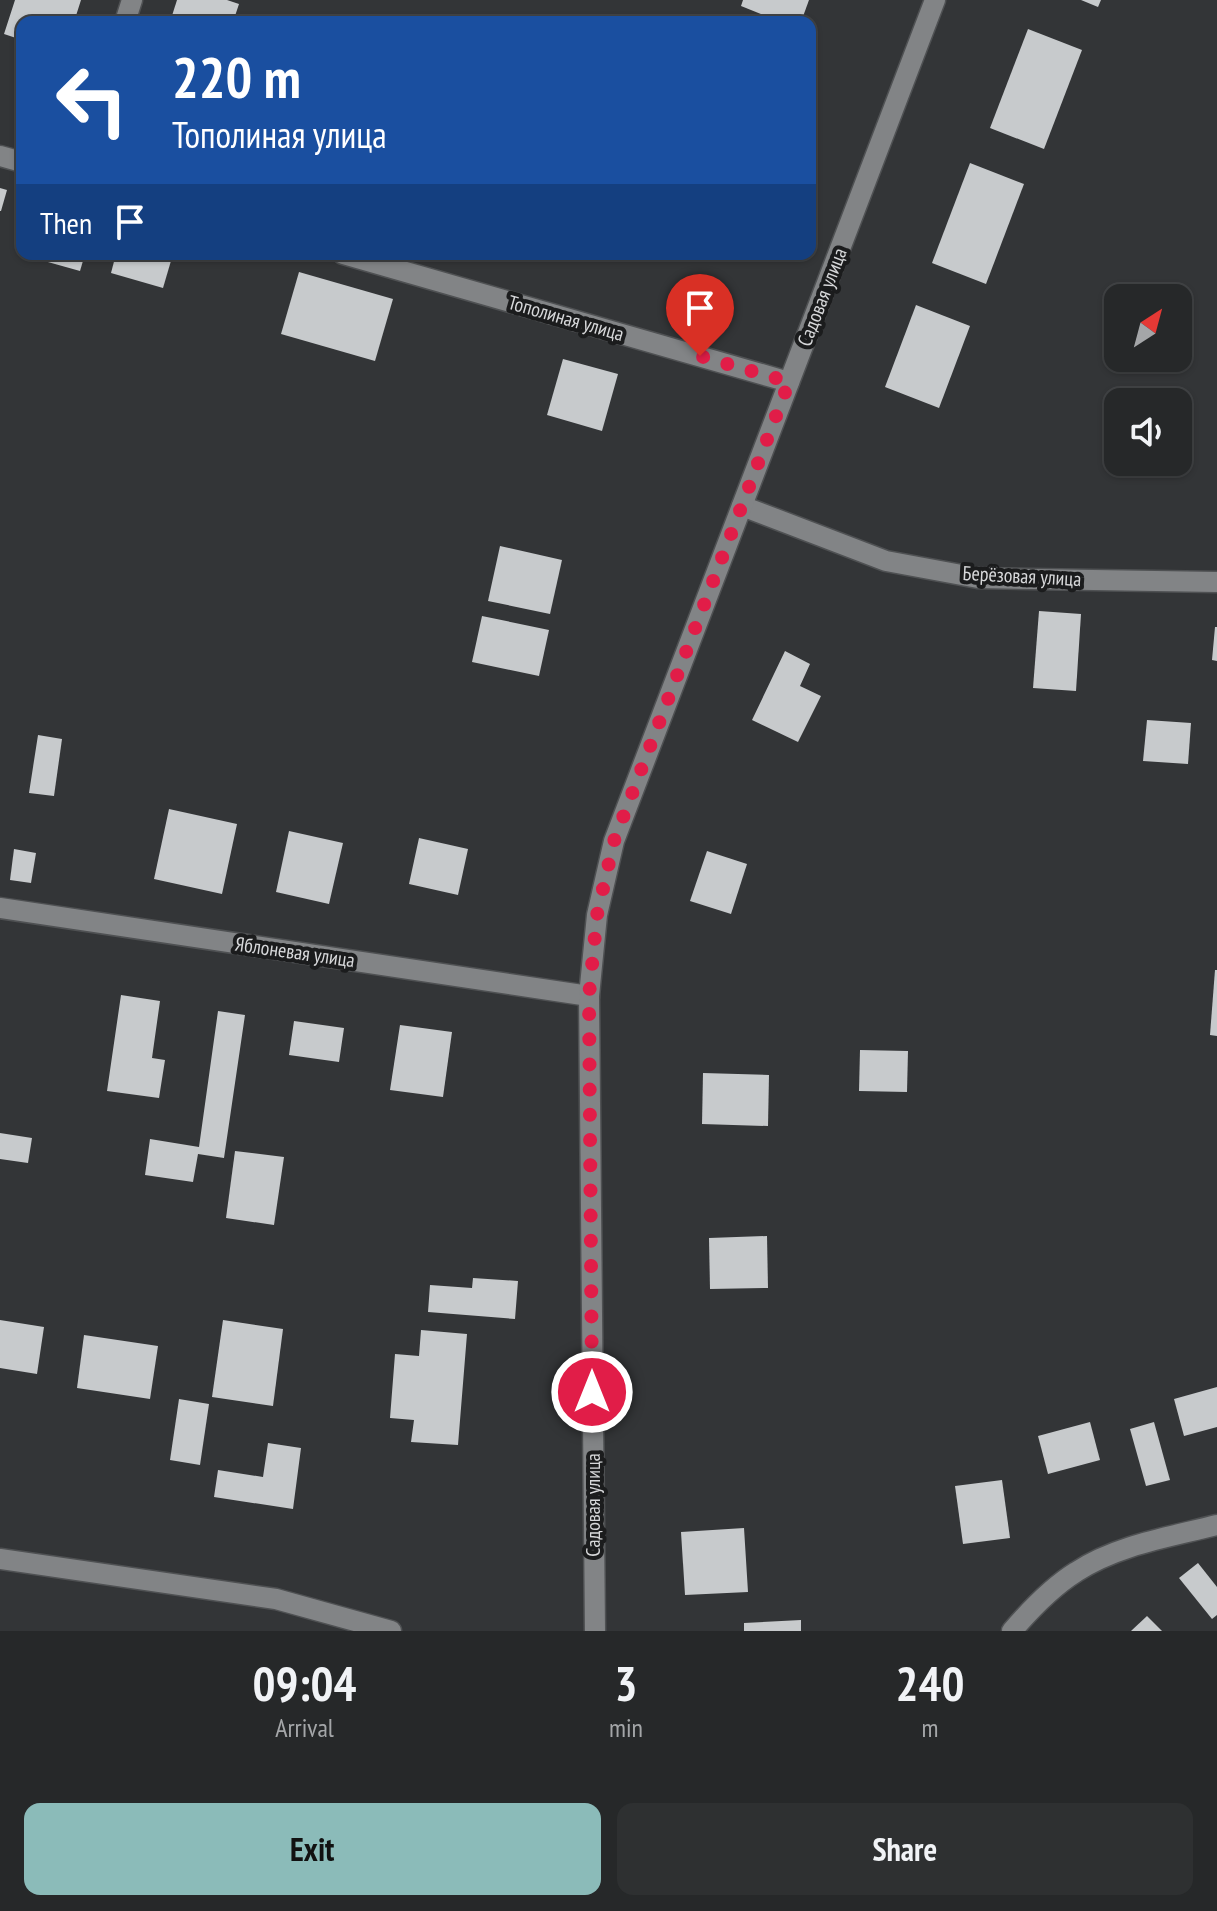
<!DOCTYPE html>
<meta charset="utf-8">
<style>
:root{--surface:#262829;--page:#2e3031;--text:#f1f3f6;--muted:#a4a6a8;--line:#424446;--accent:#8bbbb9}
body{margin:0;font-family:"PT Sans Narrow",sans-serif;background:var(--page);color:var(--text);height:100vh;display:flex;flex-direction:column;font-size:30px;white-space:nowrap}
*{box-sizing:border-box;margin:0}
p{font-size:26px;color:var(--muted)}
.icon{flex:none;width:44px;height:44px;fill:none;stroke:currentColor;stroke-width:2;stroke-linecap:round;stroke-linejoin:round}
.map{position:relative;height:1631px;overflow:hidden}
.drawer{display:flex;flex-direction:column;background:var(--surface);flex:1}
.drawer>*{flex:none}
.banner{position:absolute;left:16px;top:16px;width:800px;height:244px;border-radius:16px;box-shadow:0 2px 6px #0004,0 0 0 2px var(--line);background:#1a4fa0;color:#fff;overflow:hidden}
.needle{width:52px;rotate:36deg}
.tools{position:absolute;left:1104px;top:284px;display:grid;gap:16px}
.tools a{display:grid;place-items:center;width:88px;height:88px;border-radius:16px;background:var(--surface);box-shadow:0 2px 6px #0004,0 0 0 2px var(--line);font-size:40px}
.pin{position:absolute;display:grid;place-items:center;width:68px;height:68px;color:#fff;margin:-82px -34px;border-radius:50% 50% 50% 0;rotate:-45deg;box-shadow:0 0 8px #0007}
.pin .icon{rotate:45deg}
.me{position:absolute;width:88px;margin:-44px;rotate:0deg;stroke-linejoin:round;filter:drop-shadow(0 0 6px #0008)}
.turn{display:flex;align-items:center;gap:28px;height:168px;padding:0 24px;font-size:36px}
.turn .icon{width:104px;height:104px;stroke-width:2.5}
.turn b{display:block;font-size:56px;line-height:68px}
.then{display:flex;align-items:center;height:76px;padding:0 24px;background:#0003;gap:16px;font-size:30px}
.eta{display:flex;justify-content:space-evenly;align-items:center;height:136px;text-align:center}
.eta b{font-size:48px;font-weight:600;line-height:56px}
.button{display:flex;gap:16px;margin-top:auto;padding:16px 24px}
.button a{flex:1;height:92px;border-radius:16px;background:var(--accent);color:#111;font-size:32px;font-weight:600;line-height:92px;text-align:center}
.button a+a{background:var(--page);color:var(--text)}
.map>svg:first-child{display:block}
</style>
<div class="map">
<svg width="1217" height="1631" viewBox="0 0 1217 1631">
<rect width="100%" height="100%" fill="#333537"/>
<!-- building -->
<g fill="#c7cacc">
<polygon points="15,0 81,0 74,22 22,22 22,40 4,34"/>
<polygon points="177,0 227,0 239,4 233,22 170,22"/>
<polygon points="743,0 809,0 801,22 781,22 741,6"/>
<polygon points="1081,0 1101,0 1098,7"/>
<polygon points="1028,29 1082,50 1044,149 990,128"/>
<polygon points="970,163 1024,184 986,284 932,263"/>
<polygon points="0,188 7,190 1,211 0,211"/>
<polygon points="31,254 85,254 80,271 30,257"/>
<polygon points="116,254 173,254 163,288 111,273"/>
<polygon points="299,272 393,299 375,361 281,334"/>
<polygon points="916,305 970,326 939,408 885,387"/>
<polygon points="563,359 618,374 602,431 547,415"/>
<polygon points="500,546 562,560 550,614 488,601"/>
<polygon points="1039,611 1081,614 1076,691 1033,688"/>
<polygon points="482,616 549,630 539,676 472,662"/>
<polygon points="1215,627 1217,627 1217,661 1212,660"/>
<polygon points="785,651 810,664 800,686 821,696 798,742 752,720"/>
<polygon points="1147,720 1191,723 1188,764 1143,761"/>
<polygon points="38,735 62,739 54,796 29,793"/>
<polygon points="169,809 237,824 222,894 154,879"/>
<polygon points="289,831 343,843 329,904 276,892"/>
<polygon points="419,838 468,849 458,895 409,884"/>
<polygon points="14,849 36,853 31,883 10,880"/>
<polygon points="707,851 747,864 731,914 690,901"/>
<polygon points="1215,970 1217,970 1217,1036 1210,1035"/>
<polygon points="121,995 160,1001 152,1058 165,1060 159,1098 107,1091"/>
<polygon points="218,1011 245,1015 224,1158 198,1154 193,1182 145,1175 150,1139 199,1147"/>
<polygon points="294,1021 344,1028 339,1062 289,1055"/>
<polygon points="400,1025 452,1032 443,1097 390,1090"/>
<polygon points="860,1050 908,1051 907,1092 859,1091"/>
<polygon points="703,1073 769,1075 768,1126 702,1124"/>
<polygon points="0,1133 32,1138 28,1163 0,1159"/>
<polygon points="235,1151 284,1157 274,1225 226,1218"/>
<polygon points="767,1236 768,1288 710,1289 709,1238"/>
<polygon points="473,1278 518,1281 515,1319 428,1312 430,1285 472,1288"/>
<polygon points="0,1320 44,1327 37,1374 0,1368"/>
<polygon points="223,1320 283,1329 273,1406 212,1397"/>
<polygon points="421,1330 467,1334 458,1445 411,1442 414,1420 390,1418 395,1354 419,1356"/>
<polygon points="84,1335 158,1346 150,1399 77,1388"/>
<polygon points="1217,1387 1217,1427 1184,1436 1174,1399"/>
<polygon points="179,1399 209,1404 200,1465 170,1460"/>
<polygon points="1090,1422 1100,1460 1048,1474 1038,1436"/>
<polygon points="1154,1422 1170,1480 1146,1486 1130,1429"/>
<polygon points="268,1443 301,1448 293,1509 214,1497 218,1470 263,1477"/>
<polygon points="1002,1480 1010,1538 963,1544 955,1486"/>
<polygon points="744,1528 748,1592 685,1595 681,1532"/>
<polygon points="1198,1563 1217,1587 1217,1615 1212,1619 1179,1578"/>
<polygon points="1147,1616 1162,1631 1131,1631"/>
<polygon points="801,1620 801,1631 744,1631 744,1623"/>
</g>
<g fill="none" stroke-linecap="round" stroke-linejoin="round">
<defs>
<g id="minor">
<polyline points="125,22 132,0"/>
<polyline points="0,156 22,162"/>
<polyline points="343,254 789,382"/>
<polyline points="742,506 886,561 978,578 1217,582"/>
<polyline points="0,908 589,996"/>
<polyline points="0,1559 276,1599 391,1631"/>
<polyline points="595,1631 589,996 597,915 614,841 935,0"/>
<path d="M1012 1631C1030 1610 1052 1587 1076 1572 1117 1545 1170 1537 1217 1525"/>
</g>
</defs>
<!-- minor casing -->
<use href="#minor" stroke="#4f5153" stroke-width="23"/>
<!-- minor -->
<use href="#minor" stroke="#828486" stroke-width="20"/>
</g>
<g fill="none" stroke-linecap="round" stroke-linejoin="round">
<!-- route -->
<polyline stroke="#e11d48" stroke-width="14" stroke-dasharray="0 25.2" points="592,1392 589,996 597,915 614,841 789,382 700,356"/>
</g>
<g text-anchor="middle" dominant-baseline="central" stroke-width="8" stroke-linejoin="round" paint-order="stroke">
<!-- street labels -->
<g font-size="20" fill="#d7d8da" stroke="#1b1c1d">
<text transform="translate(822 297) rotate(-69)">Садовая улица</text>
<text transform="translate(566 318) rotate(16)">Тополиная улица</text>
<text transform="translate(1022 576) rotate(3)">Берёзовая улица</text>
<text transform="translate(295 952) rotate(8)">Яблоневая улица</text>
<text transform="translate(593 1505) rotate(-90)">Садовая улица</text>
</g>
</g>
</svg>
<div class="tools">
<a><svg class="needle" viewBox="-14 -14 28 28"><path d="M0-13l5 13h-10z" fill="#e53935"/><path d="M0 13l5-13h-10z" fill="#a4a6a8"/></svg></a>
<a><svg class="icon" aria-label="sound" viewBox="0 0 24 24"><path d="M4 9h4l5-4v14l-5-4H4zM17 9q2 3 0 6"/></svg></a>
</div>
<div class="pin" style="left:700px;top:356px;background:#d93025"><svg class="icon" aria-label="arrive" viewBox="0 0 24 24"><path d="M6 21V4h12l-3 4 3 4H6"/></svg></div>
<svg class="me" style="left:592px;top:1392px" viewBox="-20 -20 40 40"><circle r="17" fill="#e11d48" stroke="#fff" stroke-width="3"/><path d="M0-11L8 9 0 5-8 9z" fill="#fff"/></svg>
<div class="banner">
<div class="turn"><svg class="icon" aria-label="left" viewBox="0 0 24 24"><path d="M17 20v-9H6M10 6l-5 5 5 5"/></svg><div><b>220 m</b>Тополиная улица</div></div>
<div class="then">Then<svg class="icon" aria-label="arrive" viewBox="0 0 24 24"><path d="M6 21V4h12l-3 4 3 4H6"/></svg></div>
</div>
</div>
<section class="drawer">
<div class="eta">
<div><b>09:04</b><p>Arrival</p></div>
<div><b>3</b><p>min</p></div>
<div><b>240</b><p>m</p></div>
</div>
<div class="button"><a>Exit</a><a>Share</a></div>
</section>
